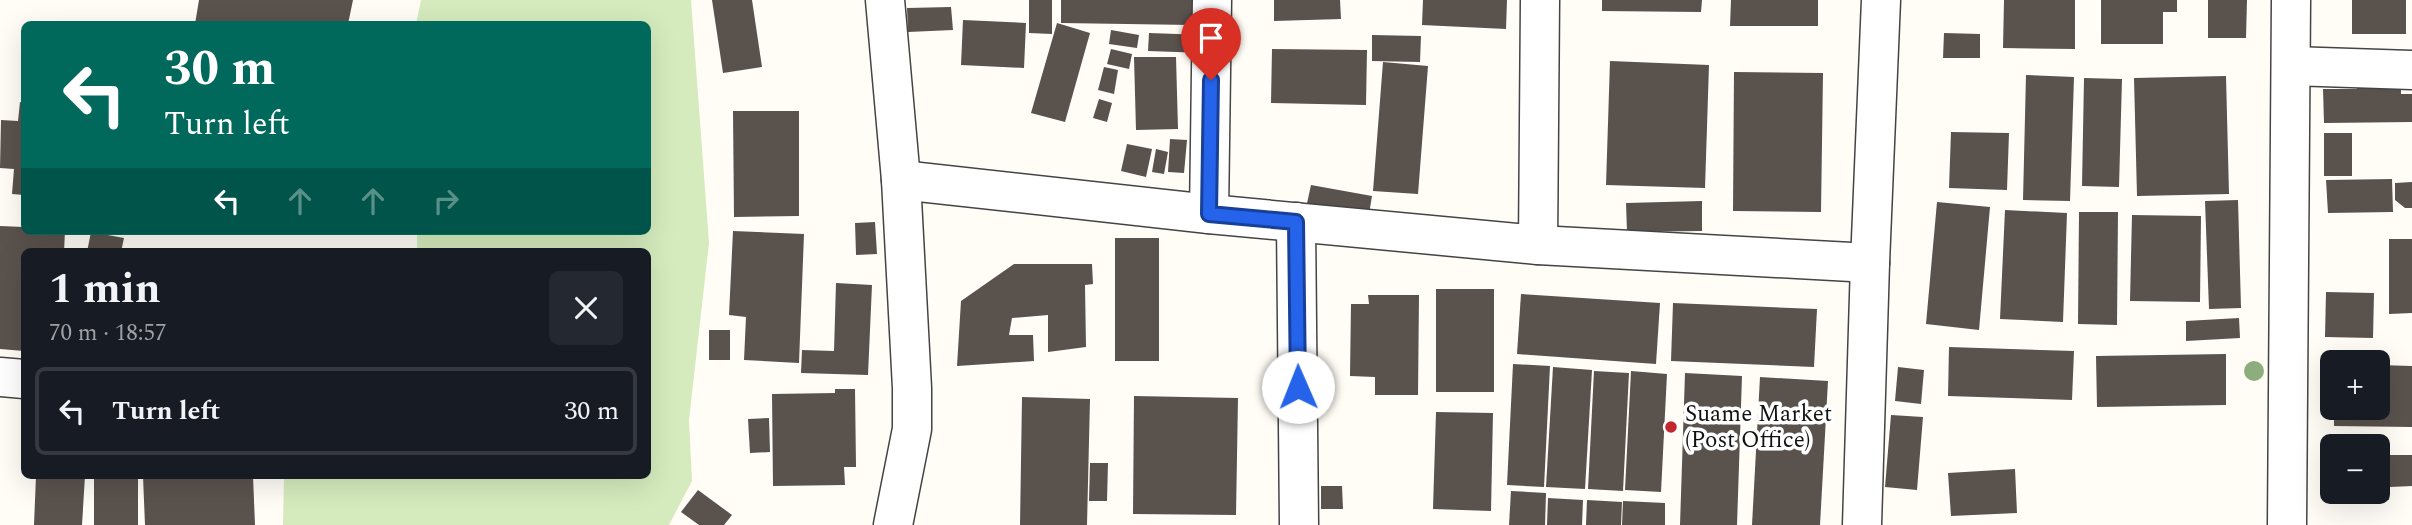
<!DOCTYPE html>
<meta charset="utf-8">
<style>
:root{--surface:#171b24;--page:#242831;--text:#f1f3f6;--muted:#9ea1a6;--line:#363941}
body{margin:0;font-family:Spectral,serif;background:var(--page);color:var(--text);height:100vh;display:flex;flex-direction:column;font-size:26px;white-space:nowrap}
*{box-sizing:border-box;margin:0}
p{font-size:23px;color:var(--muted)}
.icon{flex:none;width:38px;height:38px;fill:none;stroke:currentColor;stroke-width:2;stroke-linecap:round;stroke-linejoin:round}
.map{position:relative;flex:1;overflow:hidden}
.details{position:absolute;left:21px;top:248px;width:630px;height:231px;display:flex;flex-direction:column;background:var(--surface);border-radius:10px;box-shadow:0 7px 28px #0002}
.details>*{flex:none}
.banner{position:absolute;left:21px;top:21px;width:630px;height:214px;border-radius:10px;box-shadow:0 7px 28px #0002;background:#00695c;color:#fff;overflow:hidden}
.fabs{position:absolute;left:2320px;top:350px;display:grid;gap:14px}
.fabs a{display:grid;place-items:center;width:70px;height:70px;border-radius:10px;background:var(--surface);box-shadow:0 7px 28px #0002;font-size:35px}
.pin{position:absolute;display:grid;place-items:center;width:60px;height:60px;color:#fff;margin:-72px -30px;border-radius:50% 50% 50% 0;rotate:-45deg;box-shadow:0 0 7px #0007}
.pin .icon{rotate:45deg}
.me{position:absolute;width:77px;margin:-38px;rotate:359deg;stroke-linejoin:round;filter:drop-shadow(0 0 5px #0008)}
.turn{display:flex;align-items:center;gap:24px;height:147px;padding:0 28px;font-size:32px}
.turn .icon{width:91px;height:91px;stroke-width:2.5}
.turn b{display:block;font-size:49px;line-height:60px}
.lanes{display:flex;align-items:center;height:66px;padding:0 28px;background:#0003;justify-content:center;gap:35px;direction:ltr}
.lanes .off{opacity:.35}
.round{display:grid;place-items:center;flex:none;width:74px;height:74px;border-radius:10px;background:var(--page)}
.headline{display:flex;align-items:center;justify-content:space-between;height:119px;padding:0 28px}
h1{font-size:42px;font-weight:700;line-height:52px}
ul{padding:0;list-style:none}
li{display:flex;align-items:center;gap:21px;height:88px;margin:0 14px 10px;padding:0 14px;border:4px solid var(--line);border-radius:10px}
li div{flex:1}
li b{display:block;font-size:26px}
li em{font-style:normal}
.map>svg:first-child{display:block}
</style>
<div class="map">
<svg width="2412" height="525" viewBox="0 0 2412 525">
<rect width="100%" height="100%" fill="#fffdf5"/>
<!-- green -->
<polygon fill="#d5ebbd" points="421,0 691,0 709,243 689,420 692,481 669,525 283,525 284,476 648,476 648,252 417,252 417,231 648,231 648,24 416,24"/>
<!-- building -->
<g fill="#5a524d">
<polygon points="199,0 353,0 348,24 195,24"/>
<polygon points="712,0 752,0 762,67 723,73"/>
<polygon points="1029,0 1052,0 1052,34 1029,33"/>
<polygon points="1061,0 1192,0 1192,25 1061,23"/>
<polygon points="1274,0 1340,0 1341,19 1274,21"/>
<polygon points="1423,0 1507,0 1506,29 1422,25"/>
<polygon points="1602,0 1702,0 1701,12 1602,11"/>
<polygon points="1731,0 1818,0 1818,26 1730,26"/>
<polygon points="2004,0 2075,0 2075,49 2003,48"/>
<polygon points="2101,0 2177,0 2177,12 2163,12 2163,44 2101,44"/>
<polygon points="2208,0 2247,0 2246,38 2208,38"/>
<rect x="2352" y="0" width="54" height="34"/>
<polygon points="951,7 953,30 908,32 907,8"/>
<polygon points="963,20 1026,23 1024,68 961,65"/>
<polygon points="1057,23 1090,33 1065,122 1031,113"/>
<polygon points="1111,30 1139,35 1137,48 1109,44"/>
<polygon points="1149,33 1205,35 1205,53 1148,51"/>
<polygon points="1944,33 1980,34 1980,58 1943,58"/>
<polygon points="1372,35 1421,36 1420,62 1372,61"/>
<polygon points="1111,49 1132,54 1129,69 1107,64"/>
<polygon points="1272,49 1367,50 1366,105 1271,103"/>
<polygon points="1134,57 1176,57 1178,129 1136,130"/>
<polygon points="1610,61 1709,65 1705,188 1606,185"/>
<polygon points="1383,62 1428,66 1418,194 1373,191"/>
<polygon points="1104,67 1118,70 1114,94 1098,90"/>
<polygon points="1734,72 1823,73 1821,212 1733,211"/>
<polygon points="2026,75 2074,77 2070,201 2023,200"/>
<polygon points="2226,76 2229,194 2137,196 2134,78"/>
<polygon points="2084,78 2122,79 2119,187 2082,186"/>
<polygon points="2357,83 2401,83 2401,94 2412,94 2412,122 2324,123 2323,89 2357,89"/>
<polygon points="1099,99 1112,103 1107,122 1093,118"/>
<polygon points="20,102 24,103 24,195 12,194 14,169 0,168 1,120 18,121"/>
<polygon points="733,111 799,111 799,216 734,217"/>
<polygon points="1951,132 2009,133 2007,190 1949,188"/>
<rect x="2324" y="133" width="28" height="43"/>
<polygon points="1170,139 1187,140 1184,173 1168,172"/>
<polygon points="1127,144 1152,149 1146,177 1121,171"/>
<polygon points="1156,149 1168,152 1164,174 1152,172"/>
<polygon points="2392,179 2393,212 2328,213 2326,180"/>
<polygon points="2412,182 2412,208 2405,208 2395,200 2395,183"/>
<polygon points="1311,185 1372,196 1368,220 1306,208"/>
<polygon points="2238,200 2241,308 2209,309 2205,201"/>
<polygon points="1702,201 1702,231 1627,232 1626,203"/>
<polygon points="1937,202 1990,207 1979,330 1926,324"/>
<polygon points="2005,210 2067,213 2063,322 2000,319"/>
<polygon points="2079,212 2118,212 2117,325 2078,324"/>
<polygon points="2132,215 2201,216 2200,302 2130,301"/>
<polygon points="875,222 877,254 856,255 855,223"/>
<polygon points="0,226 24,227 24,231 65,231 64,252 24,252 24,351 0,349"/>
<polygon points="733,231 804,234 799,363 744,360 746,317 729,315"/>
<polygon points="91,232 124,238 121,252 87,252"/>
<rect x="1115" y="238" width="44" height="123"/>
<polygon points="2389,239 2412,239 2412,313 2389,314"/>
<polygon points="1014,264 1092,264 1093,284 1085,285 1086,347 1048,352 1048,315 1012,318 1009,335 1033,335 1034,361 957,366 961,301"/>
<polygon points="836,283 872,285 868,375 801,373 802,350 834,351"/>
<rect x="1436" y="289" width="58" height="103"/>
<polygon points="2326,292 2374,293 2373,338 2325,337"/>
<polygon points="1521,294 1660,303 1656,364 1517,354"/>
<polygon points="1368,295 1419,295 1418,395 1375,395 1375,377 1350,376 1351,304 1369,304"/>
<polygon points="1673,303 1817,309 1814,367 1671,361"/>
<polygon points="2239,318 2240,338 2186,341 2186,321"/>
<rect x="709" y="330" width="21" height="30"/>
<polygon points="1949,347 2074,351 2072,400 1948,396"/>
<polygon points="2226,354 2226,405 2097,407 2096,356"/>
<polygon points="1513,364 1550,366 1544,487 1507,485"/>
<polygon points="2378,365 2412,366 2412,427 2334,426 2334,408 2378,408"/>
<polygon points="1553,367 1592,370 1585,489 1546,487"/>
<polygon points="1898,367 1924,370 1921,404 1895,401"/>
<polygon points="1594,371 1629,373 1623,491 1588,489"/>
<polygon points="1631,371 1667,374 1661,492 1625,490"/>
<polygon points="1685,373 1742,376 1737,525 1680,525"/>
<polygon points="1760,377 1828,381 1820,525 1752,525"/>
<polygon points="835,389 855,389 856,467 844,467 845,485 773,486 772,394 835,393"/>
<polygon points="1134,396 1238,398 1236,515 1133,514"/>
<polygon points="1022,397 1090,399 1087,525 1020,525"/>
<polygon points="1436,412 1493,413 1491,511 1433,509"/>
<polygon points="1891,415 1923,417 1917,490 1885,487"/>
<polygon points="769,418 770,452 750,453 748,419"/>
<polygon points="2378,455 2412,455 2412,486 2390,487 2389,500 2348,501 2341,492 2378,492"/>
<polygon points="1090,463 1108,463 1107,501 1089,501"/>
<polygon points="2015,469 2017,513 1951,516 1948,473"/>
<polygon points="36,476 85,476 82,525 34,525"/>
<rect x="94" y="476" width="44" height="49"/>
<polygon points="143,476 253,476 255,525 145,525"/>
<polygon points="1321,486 1342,486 1343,509 1321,509"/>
<polygon points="698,490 732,515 724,525 699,525 681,512"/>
<polygon points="1511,491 1546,493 1545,525 1509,525"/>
<polygon points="1548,498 1583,500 1582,525 1547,525"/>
<polygon points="1587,500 1622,502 1621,525 1586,525"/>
<polygon points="1623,501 1665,503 1665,525 1622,525"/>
</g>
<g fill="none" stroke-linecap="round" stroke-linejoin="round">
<defs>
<g id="minor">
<polyline points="885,0 901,180 912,388 912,429 893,525"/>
<polyline points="2291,66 2412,70"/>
<polyline points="901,180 1209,214 1538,245 1870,263"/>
<polyline points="1209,214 1212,0"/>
<polyline points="1296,222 1299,525"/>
<polyline points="1538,245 1540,0"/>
<polyline points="0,377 24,379"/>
<polyline points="2287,525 2291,0"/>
</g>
<polyline id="tertiary" points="1862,525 1870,263 1881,0"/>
</defs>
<!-- minor casing -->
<use href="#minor" stroke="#444" stroke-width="41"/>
<!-- tertiary casing -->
<use href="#tertiary" stroke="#444" stroke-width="41"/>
<!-- minor -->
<use href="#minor" stroke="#fff" stroke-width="38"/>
<!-- tertiary -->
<use href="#tertiary" stroke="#fff" stroke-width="38"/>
</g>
<!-- trees -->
<circle fill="#8dad7f" cx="2254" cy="371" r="10"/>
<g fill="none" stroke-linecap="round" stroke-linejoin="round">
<defs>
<polyline id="route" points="1211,80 1209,214 1296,222 1298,387"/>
</defs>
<!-- route casing -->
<use href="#route" stroke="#184099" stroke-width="18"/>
<!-- route -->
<use href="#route" stroke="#2563eb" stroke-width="12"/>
</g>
<!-- markers -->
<circle fill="#c4262e" stroke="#fff" stroke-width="2.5" cx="1671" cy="427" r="7"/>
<g text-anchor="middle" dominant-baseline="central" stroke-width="7" stroke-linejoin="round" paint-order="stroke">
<!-- poi labels -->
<g font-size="23" fill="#111" stroke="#fff" text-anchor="start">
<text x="1685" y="414">Suame Market<tspan x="1685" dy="26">(Post Office)</tspan></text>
</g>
</g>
</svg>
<div class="fabs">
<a>+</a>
<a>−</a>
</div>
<div class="pin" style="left:1211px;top:80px;background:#d93025"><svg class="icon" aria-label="arrive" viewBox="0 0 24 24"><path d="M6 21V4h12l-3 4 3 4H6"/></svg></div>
<svg class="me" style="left:1298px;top:387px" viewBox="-20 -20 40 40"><circle r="19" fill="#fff"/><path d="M0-13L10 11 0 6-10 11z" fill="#2563eb"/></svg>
<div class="banner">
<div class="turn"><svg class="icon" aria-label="left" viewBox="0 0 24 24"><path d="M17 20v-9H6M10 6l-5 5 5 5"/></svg><div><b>30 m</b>Turn left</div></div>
<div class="lanes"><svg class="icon" aria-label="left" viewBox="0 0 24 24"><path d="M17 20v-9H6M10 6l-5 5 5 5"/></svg><svg class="icon off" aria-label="ahead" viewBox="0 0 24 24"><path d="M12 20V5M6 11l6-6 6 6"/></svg><svg class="icon off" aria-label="ahead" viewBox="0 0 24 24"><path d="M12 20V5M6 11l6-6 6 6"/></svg><svg class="icon off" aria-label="right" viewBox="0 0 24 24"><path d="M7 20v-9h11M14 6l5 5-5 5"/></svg></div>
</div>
<section class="details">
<div class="headline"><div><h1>1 min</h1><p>70 m · 18:57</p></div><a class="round"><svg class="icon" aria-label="close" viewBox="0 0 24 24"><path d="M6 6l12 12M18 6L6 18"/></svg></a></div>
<ul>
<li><svg class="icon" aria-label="left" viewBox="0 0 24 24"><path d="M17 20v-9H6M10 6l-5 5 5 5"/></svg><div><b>Turn left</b></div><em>30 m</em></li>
</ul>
</section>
</div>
